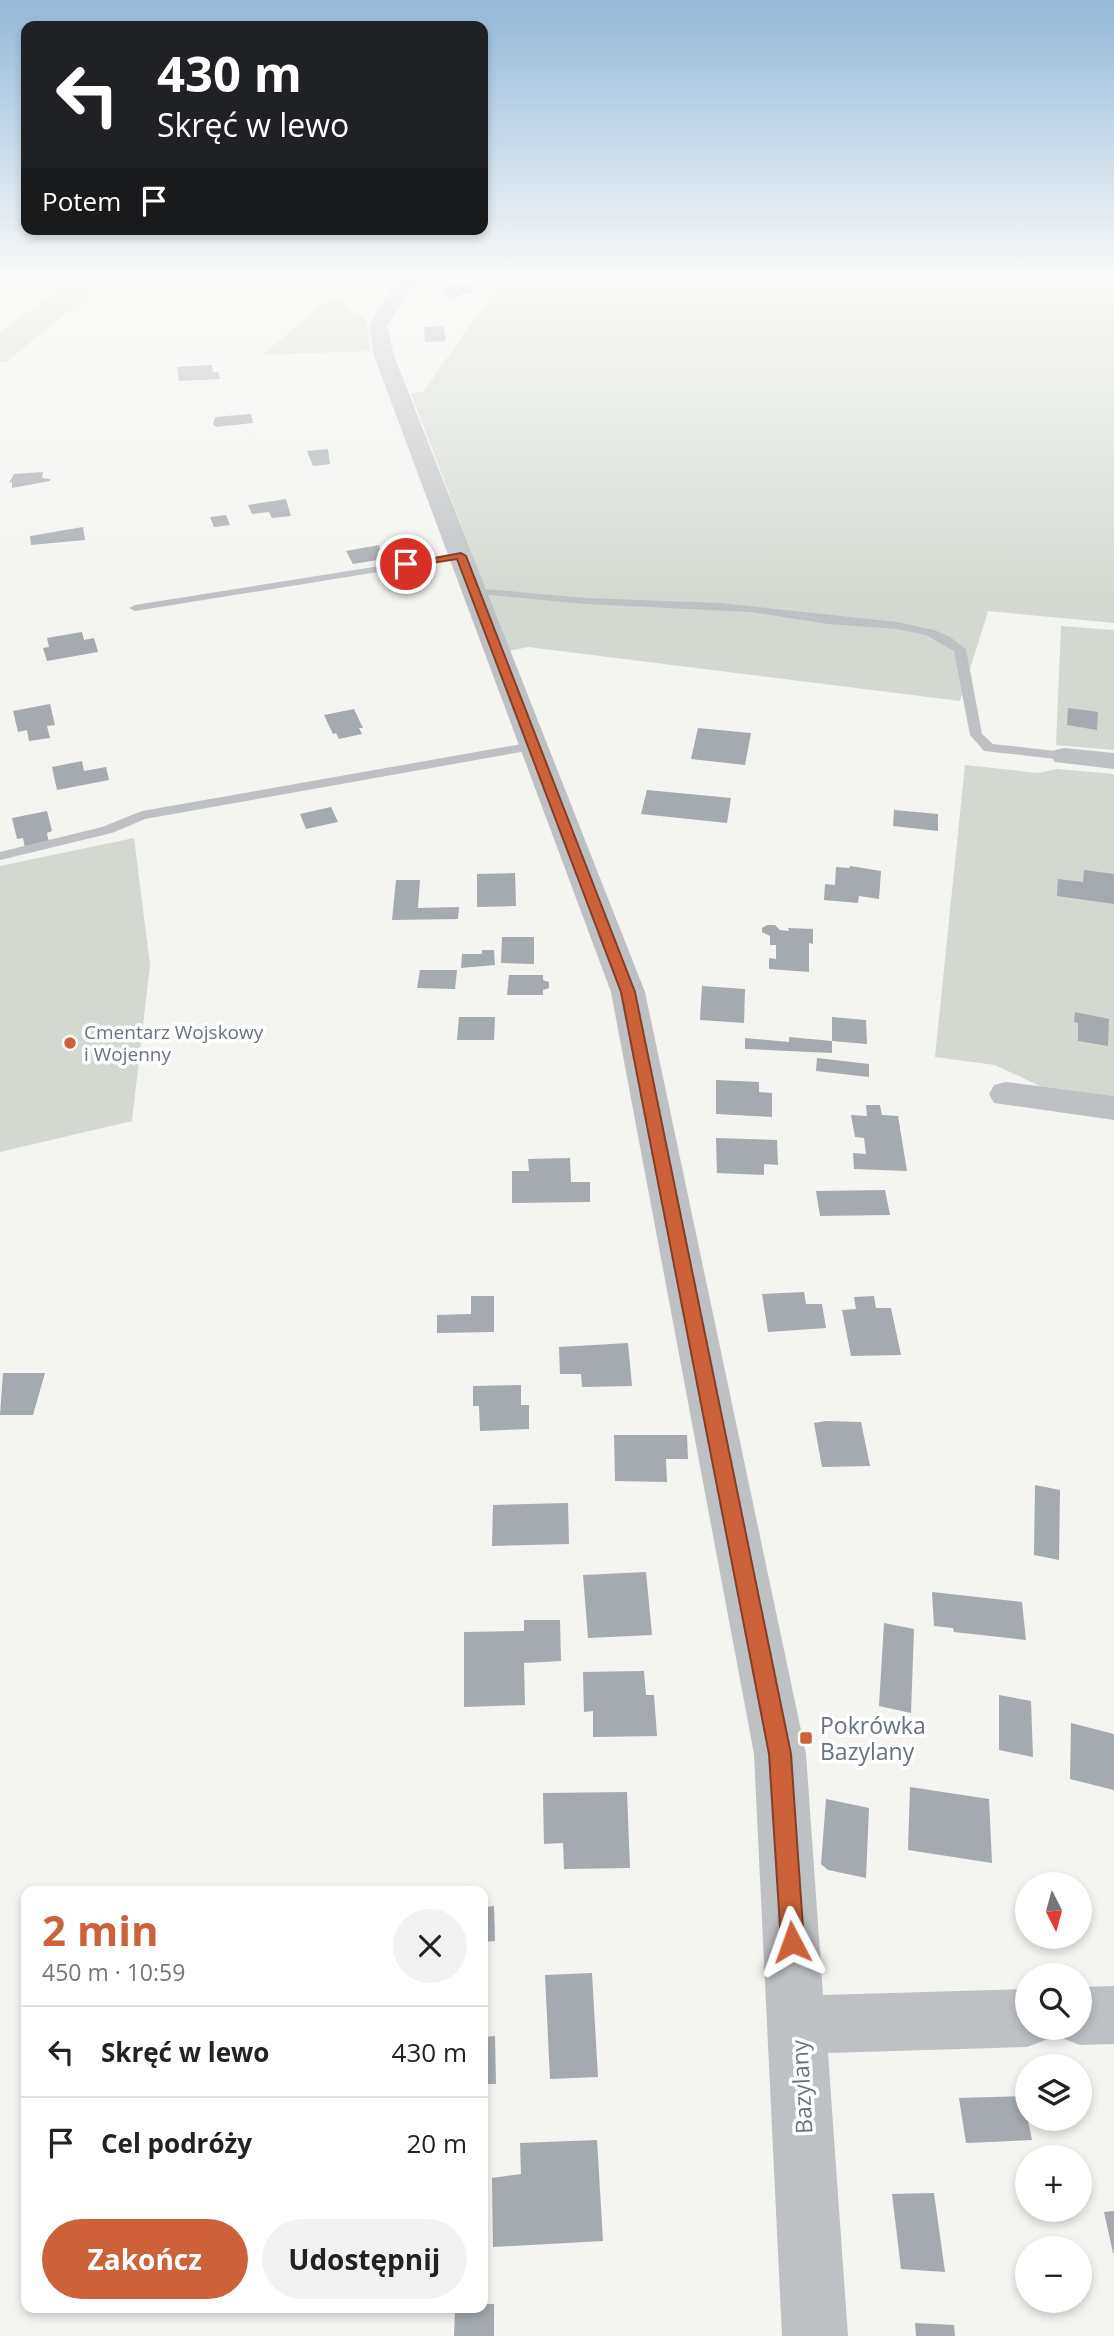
<!DOCTYPE html>
<html lang="pl">
<meta charset="utf-8">
<style>
:root{--surface:#fff;--page:#f2f2f2;--text:#222;--muted:#767676;--line:#e0e0e0;--accent:#cc613a}
body{margin:0;font-family:"Open Sans",sans-serif;background:var(--page);color:var(--text);height:100vh;display:flex;flex-direction:column;font-size:26px;white-space:nowrap}
*{box-sizing:border-box;margin:0}
p{font-size:23px;color:var(--muted)}
.icon{flex:none;width:38px;height:38px;fill:none;stroke:currentColor;stroke-width:2;stroke-linecap:round;stroke-linejoin:round}
.map{position:relative;flex:1;overflow:hidden}
.drawer{position:absolute;left:21px;top:1886px;width:467px;height:427px;display:flex;flex-direction:column;background:var(--surface);border-radius:14px;box-shadow:0 4px 10px #0003}
.drawer>*{flex:none}
.guide{position:absolute;left:21px;top:21px;width:467px;height:214px;border-radius:14px;box-shadow:0 4px 10px #0003;background:#202124;color:#fff;overflow:hidden}
.needle{width:46px;rotate:174deg}
.tools{position:absolute;left:1015px;top:1872px;display:grid;gap:14px}
.tools a{display:grid;place-items:center;width:77px;height:77px;border-radius:50%;background:var(--surface);box-shadow:0 4px 10px #0003;font-size:35px}
.pin{position:absolute;display:grid;place-items:center;width:60px;height:60px;color:#fff;margin:-30px;border:4px solid #fff;border-radius:50%;box-shadow:0 2px 7px #0007}
.me{position:absolute;width:77px;margin:-38px;rotate:356deg;stroke-linejoin:round;filter:drop-shadow(0 0 5px #0008)}
.turn{display:flex;align-items:center;gap:24px;height:147px;padding:0 21px;font-size:32px}
.turn .icon{width:91px;height:91px;stroke-width:2.5}
.turn b{display:block;font-size:49px;line-height:60px}
.then{display:flex;align-items:center;height:66px;padding:0 21px;background:#0003;gap:14px;font-size:26px}
.round{display:grid;place-items:center;flex:none;width:74px;height:74px;border-radius:37px;background:var(--page)}
.overview{display:flex;align-items:center;justify-content:space-between;height:119px;padding:0 21px}
h1{font-size:42px;font-weight:700;line-height:52px;color:var(--accent)}
.primary-button{display:flex;gap:14px;margin-top:auto;padding:14px 21px}
.primary-button a{flex:1;height:80px;border-radius:42px;background:var(--accent);color:#fff;font-size:28px;font-weight:700;line-height:80px;text-align:center}
.primary-button a+a{background:var(--page);color:var(--text)}
ul{padding:0;list-style:none}
li{display:flex;align-items:center;gap:21px;height:91px;padding:0 21px;border-top:2px solid var(--line)}
li div{flex:1}
li b{display:block;font-size:26px}
li em{font-style:normal}
.map>svg:first-child{display:block}
</style>
<div class="map">
<svg width="1114" height="2336" viewBox="0 0 1114 2336">
<rect width="100%" height="100%" fill="#f4f4f1"/>
<!-- green -->
<g fill="#d3d9d1">
<polygon points="78,276 112,276 6,362 0,362 0,332"/>
<polygon points="505,276 1114,276 1114,623 988,611 960,701 528,647 509,651 411,393 423,392"/>
<polygon points="333,296 367,321 370,351 262,355"/>
<polygon points="1061,626 1114,630 1114,750 1056,745"/>
<polygon points="965,765 1038,773 1057,769 1114,774 1114,1096 1044,1088 995,1065 935,1057"/>
<polygon points="134,838 150,965 132,1121 0,1152 0,866"/>
</g>
<!-- building -->
<g fill="#a4aaaf">
<polygon points="453,283 463,285 477,286 471,294 462,293 458,298 441,296 449,290 443,290 445,287 449,287"/>
<polygon points="444,326 446,341 425,342 424,327"/>
<polygon points="212,365 213,372 218,372 220,379 179,381 177,367"/>
<polygon points="251,414 253,423 216,427 213,424 215,417"/>
<polygon points="328,449 330,464 313,466 307,451"/>
<polygon points="43,472 42,478 50,479 50,481 12,488 12,482 9,483 14,474"/>
<polygon points="286,499 291,516 272,518 269,512 252,514 248,505"/>
<polygon points="226,515 230,525 214,527 210,517"/>
<polygon points="83,527 85,540 31,545 30,536"/>
<polygon points="379,545 384,559 353,564 346,551"/>
<polygon points="82,632 84,640 94,638 98,652 47,661 43,648 49,647 47,638"/>
<polygon points="50,704 55,725 47,726 50,738 29,741 27,730 18,732 13,711"/>
<polygon points="1068,708 1098,712 1097,730 1067,725"/>
<polygon points="354,709 363,728 359,728 362,734 339,739 336,733 333,734 324,715"/>
<polygon points="698,728 751,733 745,765 691,759"/>
<polygon points="82,761 84,771 106,767 109,780 57,790 52,767"/>
<polygon points="647,790 731,798 727,823 641,814"/>
<polygon points="331,807 338,822 306,829 300,814"/>
<polygon points="894,810 938,814 938,831 893,826"/>
<polygon points="47,811 52,831 47,833 49,843 25,848 23,838 17,839 12,818"/>
<polygon points="850,866 881,871 879,899 859,896 858,903 824,900 825,884 835,885 836,867 849,868"/>
<polygon points="1084,870 1114,874 1114,904 1057,896 1058,879 1083,882"/>
<polygon points="515,873 516,906 477,907 477,874"/>
<polygon points="396,880 420,880 418,908 459,907 458,919 392,920"/>
<polygon points="767,925 775,925 780,930 789,931 788,928 813,929 813,944 809,943 809,972 769,969 769,958 776,959 776,945 770,945 770,936 762,932 762,928"/>
<polygon points="502,937 534,937 534,964 501,963"/>
<polygon points="482,950 494,950 495,965 461,968 462,954 482,954"/>
<polygon points="420,970 457,970 455,989 417,988"/>
<polygon points="509,975 543,975 543,980 549,982 549,988 543,990 543,995 507,995"/>
<polygon points="702,986 745,989 744,1023 700,1020"/>
<polygon points="1075,1012 1109,1019 1108,1046 1078,1041 1078,1023 1074,1022"/>
<polygon points="459,1017 495,1017 494,1040 457,1040"/>
<polygon points="832,1017 866,1020 867,1044 832,1041"/>
<polygon points="789,1037 832,1041 832,1053 745,1049 745,1038 789,1042"/>
<polygon points="817,1058 869,1064 869,1077 816,1071"/>
<polygon points="716,1080 759,1082 759,1092 772,1093 772,1117 716,1114"/>
<polygon points="866,1105 880,1105 882,1115 898,1116 907,1171 854,1169 853,1153 866,1154 864,1138 855,1137 851,1115 867,1116"/>
<polygon points="716,1138 777,1140 778,1165 764,1164 764,1175 717,1173"/>
<polygon points="570,1158 571,1182 590,1182 590,1202 512,1203 512,1171 529,1171 528,1159"/>
<polygon points="885,1190 890,1215 820,1216 816,1191"/>
<polygon points="804,1292 806,1304 822,1304 826,1328 768,1332 762,1294"/>
<polygon points="471,1296 494,1296 494,1332 437,1333 437,1315 471,1314"/>
<polygon points="874,1296 876,1308 891,1308 901,1355 851,1356 842,1310 856,1309 854,1297"/>
<polygon points="628,1343 632,1386 582,1387 581,1374 560,1374 559,1347"/>
<polygon points="3,1373 45,1373 33,1415 0,1415"/>
<polygon points="521,1385 521,1405 529,1405 529,1429 480,1431 479,1406 473,1406 473,1386"/>
<polygon points="826,1421 861,1422 870,1466 822,1467 814,1423"/>
<polygon points="614,1435 687,1435 688,1459 666,1459 667,1482 615,1481"/>
<polygon points="1035,1485 1060,1490 1059,1560 1034,1555"/>
<polygon points="568,1503 569,1544 492,1546 493,1505"/>
<polygon points="646,1572 652,1635 588,1638 583,1575"/>
<polygon points="932,1592 1022,1602 1026,1640 954,1632 953,1628 934,1626"/>
<polygon points="524,1620 560,1620 561,1661 524,1663 525,1705 464,1707 464,1632 524,1631"/>
<polygon points="884,1623 914,1629 911,1713 879,1706"/>
<polygon points="644,1671 646,1695 654,1695 657,1736 593,1737 593,1711 584,1712 583,1672"/>
<polygon points="999,1695 1031,1701 1033,1757 999,1750"/>
<polygon points="1071,1723 1114,1734 1114,1790 1070,1779"/>
<polygon points="910,1787 989,1799 992,1863 908,1850"/>
<polygon points="627,1792 630,1868 564,1869 563,1843 544,1844 543,1793"/>
<polygon points="826,1799 869,1808 866,1878 828,1870 821,1864"/>
<polygon points="494,1906 495,1941 483,1942 483,1907"/>
<polygon points="592,1973 598,2077 550,2079 545,1975"/>
<polygon points="495,2036 496,2084 483,2084 483,2037"/>
<polygon points="1023,2096 1032,2140 966,2143 959,2098"/>
<polygon points="597,2140 603,2241 493,2247 492,2178 521,2174 520,2143"/>
<polygon points="934,2193 945,2272 901,2269 892,2194"/>
<polygon points="1114,2211 1114,2253 1113,2253 1104,2212"/>
<polygon points="483,2304 494,2304 494,2336 454,2336 455,2308 483,2308"/>
<polygon points="915,2323 954,2325 955,2336 916,2336"/>
</g>
<g fill="none" stroke-linecap="round" stroke-linejoin="round">
<!-- service -->
<g fill="#bec1c4" fill-rule="evenodd">
<polygon points="461,553 467,556 465,558 135,611 129,608 135,605"/>
<polygon points="474,588 585,598 720,603 897,622 934,630 950,637 966,649 982,734 993,744 1064,752 1071,756 1064,760 984,751 970,735 954,651 926,635 897,629 828,624 750,612 585,604 470,593 470,589"/>
<polygon points="533,742 538,743 538,749 145,819 112,833 0,860 0,852 102,827 142,811"/>
</g>
<!-- minor -->
<g fill="#bec1c4" fill-rule="evenodd">
<polygon points="1064,748 1114,753 1114,769 1055,762 1051,756 1055,750"/>
<polygon points="1006,1082 1114,1096 1114,1120 994,1103 989,1094 994,1085"/>
</g>
<!-- tertiary -->
<g fill="#bec1c4" fill-rule="evenodd">
<polygon points="405,276 424,276 402,301 387,326 394,356 645,992 806,1754 823,1995 1027,1989 1027,2028 1052,2028 1048,2039 1027,2047 828,2053 848,2336 782,2336 754,1754 611,992 374,356 369,326 388,294"/>
<polygon points="1114,1986 1114,2044 1080,2045 1059,2037 1056,2028 1080,2028 1080,1987"/>
</g>
</g>
<!-- sky -->
<linearGradient id="sky" x2="0" y2="1"><stop stop-color="#93b8d9"/><stop offset="0.46" stop-color="#fafaf9"/><stop offset="1" stop-color="#fafaf9" stop-opacity="0"/></linearGradient>
<rect width="1114" height="603" fill="url(#sky)"/>
<!-- route -->
<polygon fill="#cc613a" stroke="#853f26" stroke-width="2" points="461,553 466,556 635,992 791,1754 804,1942 800,1950 792,1953 784,1950 781,1942 769,1754 621,992 457,559 406,567 401,564"/>
<!-- markers -->
<g fill="#cc613a" stroke="#fff" stroke-width="2.5">
<circle cx="70" cy="1043" r="7"/>
<rect x="799" y="1731" width="14" height="14" rx="3.5"/>
</g>
<g text-anchor="middle" dominant-baseline="central" stroke-width="7" stroke-linejoin="round" paint-order="stroke">
<!-- poi labels -->
<g font-size="19" fill="#67737e" stroke="#fff" text-anchor="start">
<text x="84" y="1032">Cmentarz Wojskowy<tspan x="84" dy="22">i Wojenny</tspan></text>
</g>
<!-- near-poi labels -->
<g font-size="23" fill="#67737e" stroke="#fff" text-anchor="start">
<text x="820" y="1725">Pokrówka<tspan x="820" dy="26">Bazylany</tspan></text>
</g>
<!-- near-street labels -->
<g font-size="23" fill="#67737e" stroke="#fff">
<text transform="translate(801 2087) rotate(-93)">Bazylany</text>
</g>
</g>
</svg>
<div class="tools">
<a><svg class="needle" viewBox="-14 -14 28 28"><path d="M0-13l5 13h-10z" fill="#e53935"/><path d="M0 13l5-13h-10z" fill="#767676"/></svg></a>
<a><svg class="icon" aria-label="search" viewBox="0 0 24 24"><circle cx="10" cy="10" r="6"/><path d="M15 15l6 6"/></svg></a>
<a><svg class="icon" aria-label="layers" viewBox="0 0 24 24"><path d="M12 4l9 5-9 5-9-5zM3 14l9 5 9-5"/></svg></a>
<a>+</a>
<a>−</a>
</div>
<div class="pin" style="left:406px;top:564px;background:#d93025"><svg class="icon" aria-label="arrive" viewBox="0 0 24 24"><path d="M6 21V4h12l-3 4 3 4H6"/></svg></div>
<svg class="me" style="left:792px;top:1942px" viewBox="-20 -20 40 40"><path d="M0-17L14 15 0 8-14 15z" fill="#cc613a" stroke="#fff" stroke-width="4"/></svg>
<div class="guide">
<div class="turn"><svg class="icon" aria-label="left" viewBox="0 0 24 24"><path d="M17 20v-9H6M10 6l-5 5 5 5"/></svg><div><b>430 m</b>Skręć w lewo</div></div>
<div class="then">Potem<svg class="icon" aria-label="arrive" viewBox="0 0 24 24"><path d="M6 21V4h12l-3 4 3 4H6"/></svg></div>
</div>
<section class="drawer">
<div class="overview"><div><h1>2 min</h1><p>450 m · 10:59</p></div><a class="round"><svg class="icon" aria-label="close" viewBox="0 0 24 24"><path d="M6 6l12 12M18 6L6 18"/></svg></a></div>
<ul>
<li><svg class="icon" aria-label="left" viewBox="0 0 24 24"><path d="M17 20v-9H6M10 6l-5 5 5 5"/></svg><div><b>Skręć w lewo</b></div><em>430 m</em></li>
<li><svg class="icon" aria-label="arrive" viewBox="0 0 24 24"><path d="M6 21V4h12l-3 4 3 4H6"/></svg><div><b>Cel podróży</b></div><em>20 m</em></li>
</ul>
<div class="primary-button"><a>Zakończ</a><a>Udostępnij</a></div>
</section>
</div>
